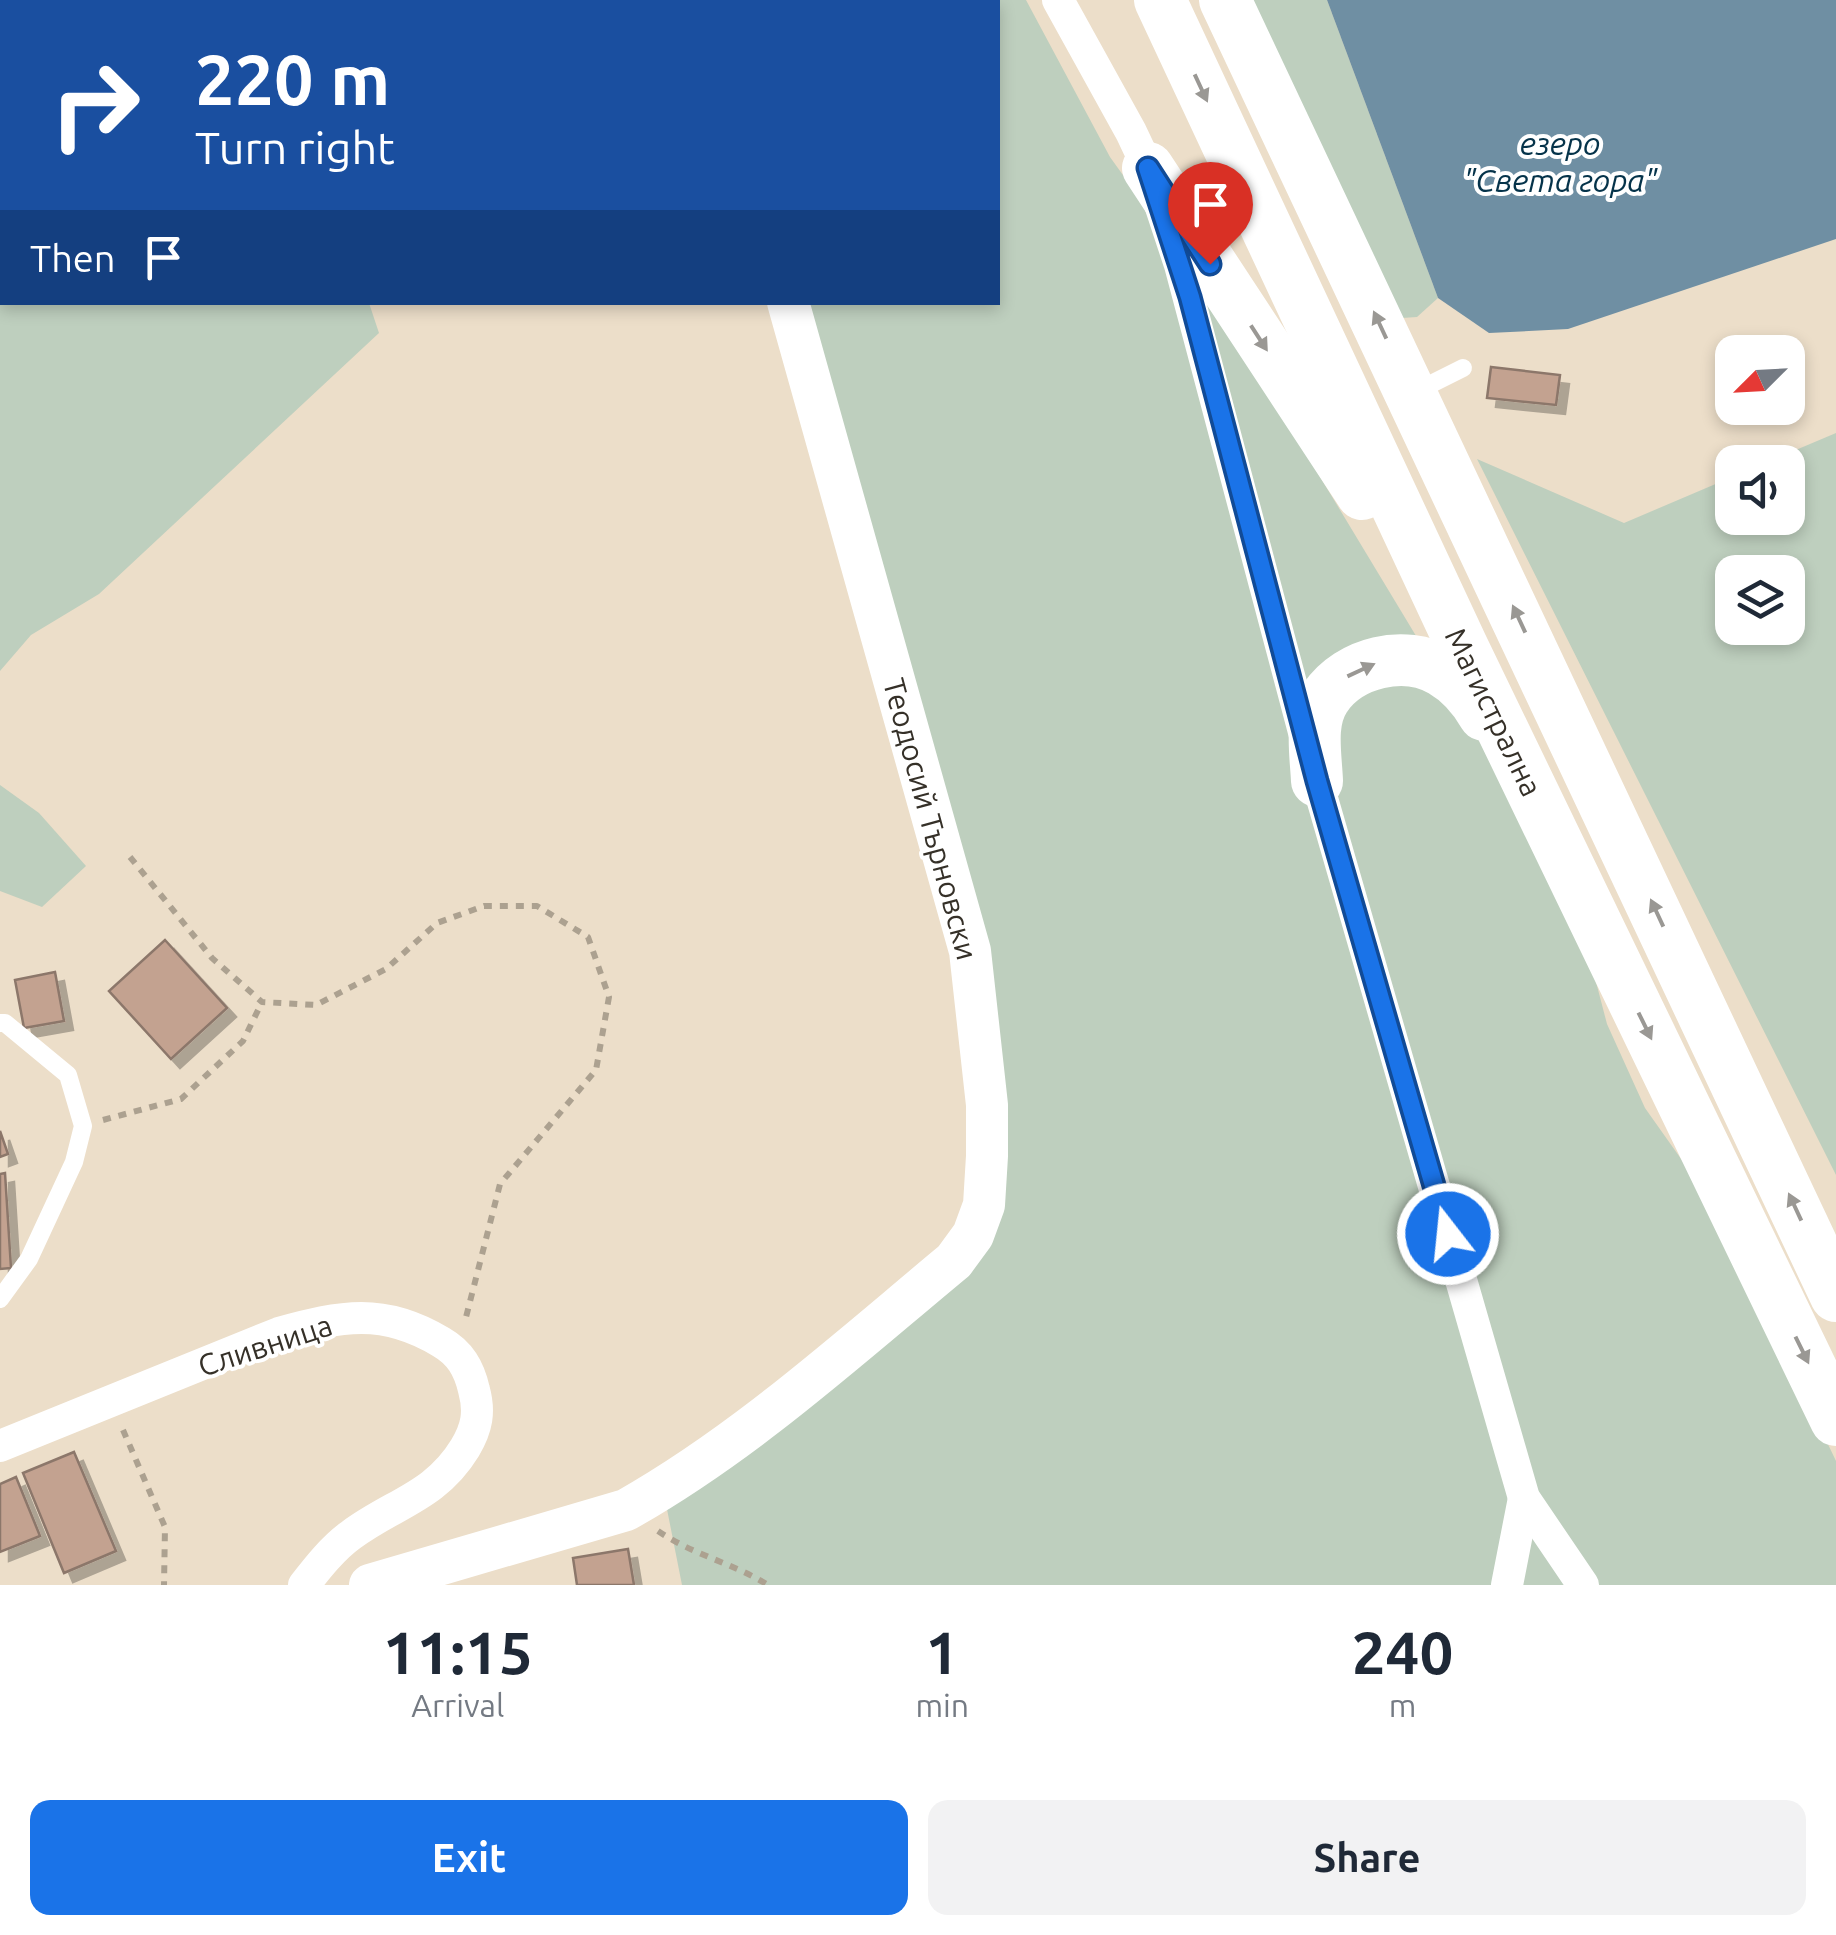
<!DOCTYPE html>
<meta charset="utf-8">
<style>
:root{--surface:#fff;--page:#f2f2f3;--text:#1f2937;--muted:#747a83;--accent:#1a73e8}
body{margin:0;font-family:Ubuntu,sans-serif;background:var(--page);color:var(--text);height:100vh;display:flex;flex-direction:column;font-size:38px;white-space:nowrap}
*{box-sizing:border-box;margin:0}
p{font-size:32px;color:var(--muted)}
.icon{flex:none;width:55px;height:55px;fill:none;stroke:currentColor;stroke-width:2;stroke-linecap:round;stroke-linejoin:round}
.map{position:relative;height:1585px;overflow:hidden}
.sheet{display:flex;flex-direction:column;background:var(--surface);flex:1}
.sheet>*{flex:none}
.top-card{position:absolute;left:0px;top:0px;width:1000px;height:305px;box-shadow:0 5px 15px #0003;background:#1a4fa0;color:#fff;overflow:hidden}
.needle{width:65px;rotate:246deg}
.controls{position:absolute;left:1715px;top:335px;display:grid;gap:20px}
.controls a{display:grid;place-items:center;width:90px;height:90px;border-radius:20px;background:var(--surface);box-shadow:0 5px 15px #0003;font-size:50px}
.pin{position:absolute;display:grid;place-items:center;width:85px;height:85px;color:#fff;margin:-102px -42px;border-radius:50% 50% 50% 0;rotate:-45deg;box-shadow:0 0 10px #0007}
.pin .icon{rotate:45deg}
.me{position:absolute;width:110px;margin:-55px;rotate:344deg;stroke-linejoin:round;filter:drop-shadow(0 0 8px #0008)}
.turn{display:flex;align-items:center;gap:35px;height:210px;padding:0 30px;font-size:45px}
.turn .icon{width:130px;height:130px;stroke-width:2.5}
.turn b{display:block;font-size:70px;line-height:85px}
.then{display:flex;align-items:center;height:95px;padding:0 30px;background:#0003;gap:20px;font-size:38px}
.eta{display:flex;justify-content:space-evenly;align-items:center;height:170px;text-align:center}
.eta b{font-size:60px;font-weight:700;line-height:70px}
.primary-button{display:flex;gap:20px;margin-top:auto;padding:20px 30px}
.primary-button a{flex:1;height:115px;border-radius:20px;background:var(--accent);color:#fff;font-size:40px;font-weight:700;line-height:115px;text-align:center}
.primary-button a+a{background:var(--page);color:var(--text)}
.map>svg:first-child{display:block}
</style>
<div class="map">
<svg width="1836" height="1585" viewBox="0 0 1836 1585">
<defs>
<filter id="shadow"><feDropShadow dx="9" dy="9" stdDeviation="0" flood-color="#0004"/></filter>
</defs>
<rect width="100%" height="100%" fill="#ecdec9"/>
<!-- green -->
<g fill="#becfbe" fill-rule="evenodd">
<polygon points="0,0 272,2 2,2 2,302 369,303 379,333 99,594 31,635 0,671"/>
<polygon points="703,0 1026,0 1110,157 1217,306 1512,795 1584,936 1607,1024 1645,1108 1713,1204 1836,1461 1836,1585 682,1585 663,1489 954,1261 987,1105 788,303 998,302 998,2"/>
<polygon points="1239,0 1327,0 1438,298 1417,317 1387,319"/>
<path d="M1836 433V1175L1477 459 1624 523 1732 477V518H1788V462H1767ZM1788 572V628H1732V572Z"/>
<polygon points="0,785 39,813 86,866 42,907 0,891"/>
</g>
<!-- water -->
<polygon fill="#6f8fa3" points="1327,0 1836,0 1836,239 1568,329 1489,333 1438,298"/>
<!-- building -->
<g fill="#c3a290" stroke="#8c776b" stroke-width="2.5" filter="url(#shadow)">
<polygon points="1491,367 1560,375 1556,405 1487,398"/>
<polygon points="165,940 227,1008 171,1059 109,991"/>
<polygon points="55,972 64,1021 24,1028 15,980"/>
<polygon points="0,1131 8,1154 0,1157"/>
<polygon points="5,1173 11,1268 0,1269 0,1174"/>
<polygon points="74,1452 116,1551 64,1573 23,1473"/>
<polygon points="16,1477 40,1536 0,1552 0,1484"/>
<polygon points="628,1549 634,1585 577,1585 573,1558"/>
</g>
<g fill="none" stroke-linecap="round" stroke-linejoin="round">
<!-- path -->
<g stroke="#aca190" stroke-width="6" stroke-dasharray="8 8" stroke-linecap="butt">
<polyline points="130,857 212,958 262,1002 316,1005 386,969 437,923 484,906 537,906 588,937 609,997 596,1070 500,1184 465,1321"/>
<polyline points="103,1120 181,1099 243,1041 262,1002"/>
<polyline points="123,1430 165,1527 164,1585"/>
<path d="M658 1531C693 1555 733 1563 768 1585"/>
</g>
<!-- service -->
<g stroke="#fff" stroke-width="18">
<polyline points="1413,393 1463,368"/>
<polyline points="0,1023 5,1023 68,1075 83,1126 74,1162 29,1259 0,1299"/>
</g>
<!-- minor -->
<g stroke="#fff" stroke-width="32">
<polyline points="1058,0 1131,132 1148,168 1180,265 1317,781 1524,1498 1583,1585"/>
<path d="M0 1446 279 1333C341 1316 383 1307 441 1342 460 1353 469 1368 474 1390 480 1412 477 1428 465 1448 435 1497 394 1503 351 1535 333 1548 318 1567 304 1585"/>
<polyline points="1507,1585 1524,1498"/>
</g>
<!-- tertiary -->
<g stroke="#fff" stroke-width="42">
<polyline points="703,0 703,2"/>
<path d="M370 1585 626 1510C746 1442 849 1348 954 1261L973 1235 984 1205 987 1156V1105L970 951 788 302"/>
</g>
<!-- primary -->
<g stroke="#fff" stroke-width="52">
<polyline points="1160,0 1462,646 1836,1420"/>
<polyline points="1225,0 1836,1296"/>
<polyline points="1148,168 1362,494"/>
<path d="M1317 781C1316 755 1309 722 1325 698 1349 662 1405 649 1442 671 1461 682 1473 696 1484 715"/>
</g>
</g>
<!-- one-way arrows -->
<defs><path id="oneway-solid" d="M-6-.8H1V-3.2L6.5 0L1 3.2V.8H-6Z" transform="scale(2.5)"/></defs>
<g fill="#9a9894">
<use href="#oneway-solid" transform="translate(1201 88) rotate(65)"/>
<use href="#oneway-solid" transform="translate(1380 325) rotate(-115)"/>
<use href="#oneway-solid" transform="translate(1259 338) rotate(57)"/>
<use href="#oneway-solid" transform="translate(1519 619) rotate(-115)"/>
<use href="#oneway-solid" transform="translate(1361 670) rotate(-25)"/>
<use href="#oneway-solid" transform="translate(1657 913) rotate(-115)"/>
<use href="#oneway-solid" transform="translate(1645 1026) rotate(64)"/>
<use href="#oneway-solid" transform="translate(1795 1207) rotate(-115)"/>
<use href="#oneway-solid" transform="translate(1802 1350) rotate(64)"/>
</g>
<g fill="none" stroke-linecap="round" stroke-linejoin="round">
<defs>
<polyline id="route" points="1210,264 1148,168 1190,297 1317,781 1448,1234"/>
</defs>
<!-- route casing -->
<use href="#route" stroke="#114b97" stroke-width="25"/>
<!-- route -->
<use href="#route" stroke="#1a73e8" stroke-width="18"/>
</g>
<g text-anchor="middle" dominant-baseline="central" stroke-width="8" stroke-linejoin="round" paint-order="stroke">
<!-- street labels -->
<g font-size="30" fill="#353028" stroke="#fff">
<text transform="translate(1494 712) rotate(64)">Магистрална</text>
<text transform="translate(931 819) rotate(75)">Теодосий Търновски</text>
<text transform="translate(265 1345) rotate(-18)">Сливница</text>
</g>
<!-- water labels -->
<g font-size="32" font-style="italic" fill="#05334a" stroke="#fff">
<text x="1560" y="143">езеро<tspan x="1560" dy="37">"Света гора"</tspan></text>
</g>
</g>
</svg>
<div class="controls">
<a><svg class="needle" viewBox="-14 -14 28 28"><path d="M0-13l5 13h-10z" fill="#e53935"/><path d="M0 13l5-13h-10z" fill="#747a83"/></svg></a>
<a><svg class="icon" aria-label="sound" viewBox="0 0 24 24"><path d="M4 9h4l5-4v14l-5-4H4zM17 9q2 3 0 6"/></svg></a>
<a><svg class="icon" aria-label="layers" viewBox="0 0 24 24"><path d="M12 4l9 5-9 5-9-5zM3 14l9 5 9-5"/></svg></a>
</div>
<div class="pin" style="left:1210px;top:264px;background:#d93025"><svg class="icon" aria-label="arrive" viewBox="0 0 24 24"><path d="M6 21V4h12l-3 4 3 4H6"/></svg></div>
<svg class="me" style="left:1448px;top:1234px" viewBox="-20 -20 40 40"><circle r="17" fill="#1a73e8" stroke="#fff" stroke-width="3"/><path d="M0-11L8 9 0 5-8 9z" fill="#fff"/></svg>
<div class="top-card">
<div class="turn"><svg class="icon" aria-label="right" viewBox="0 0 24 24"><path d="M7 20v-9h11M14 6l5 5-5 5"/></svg><div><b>220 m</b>Turn right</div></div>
<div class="then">Then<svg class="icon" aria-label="arrive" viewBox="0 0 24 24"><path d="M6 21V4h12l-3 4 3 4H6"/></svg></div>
</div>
</div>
<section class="sheet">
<div class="eta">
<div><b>11:15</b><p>Arrival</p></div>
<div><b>1</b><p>min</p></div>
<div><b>240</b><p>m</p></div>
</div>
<div class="primary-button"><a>Exit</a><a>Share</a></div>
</section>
